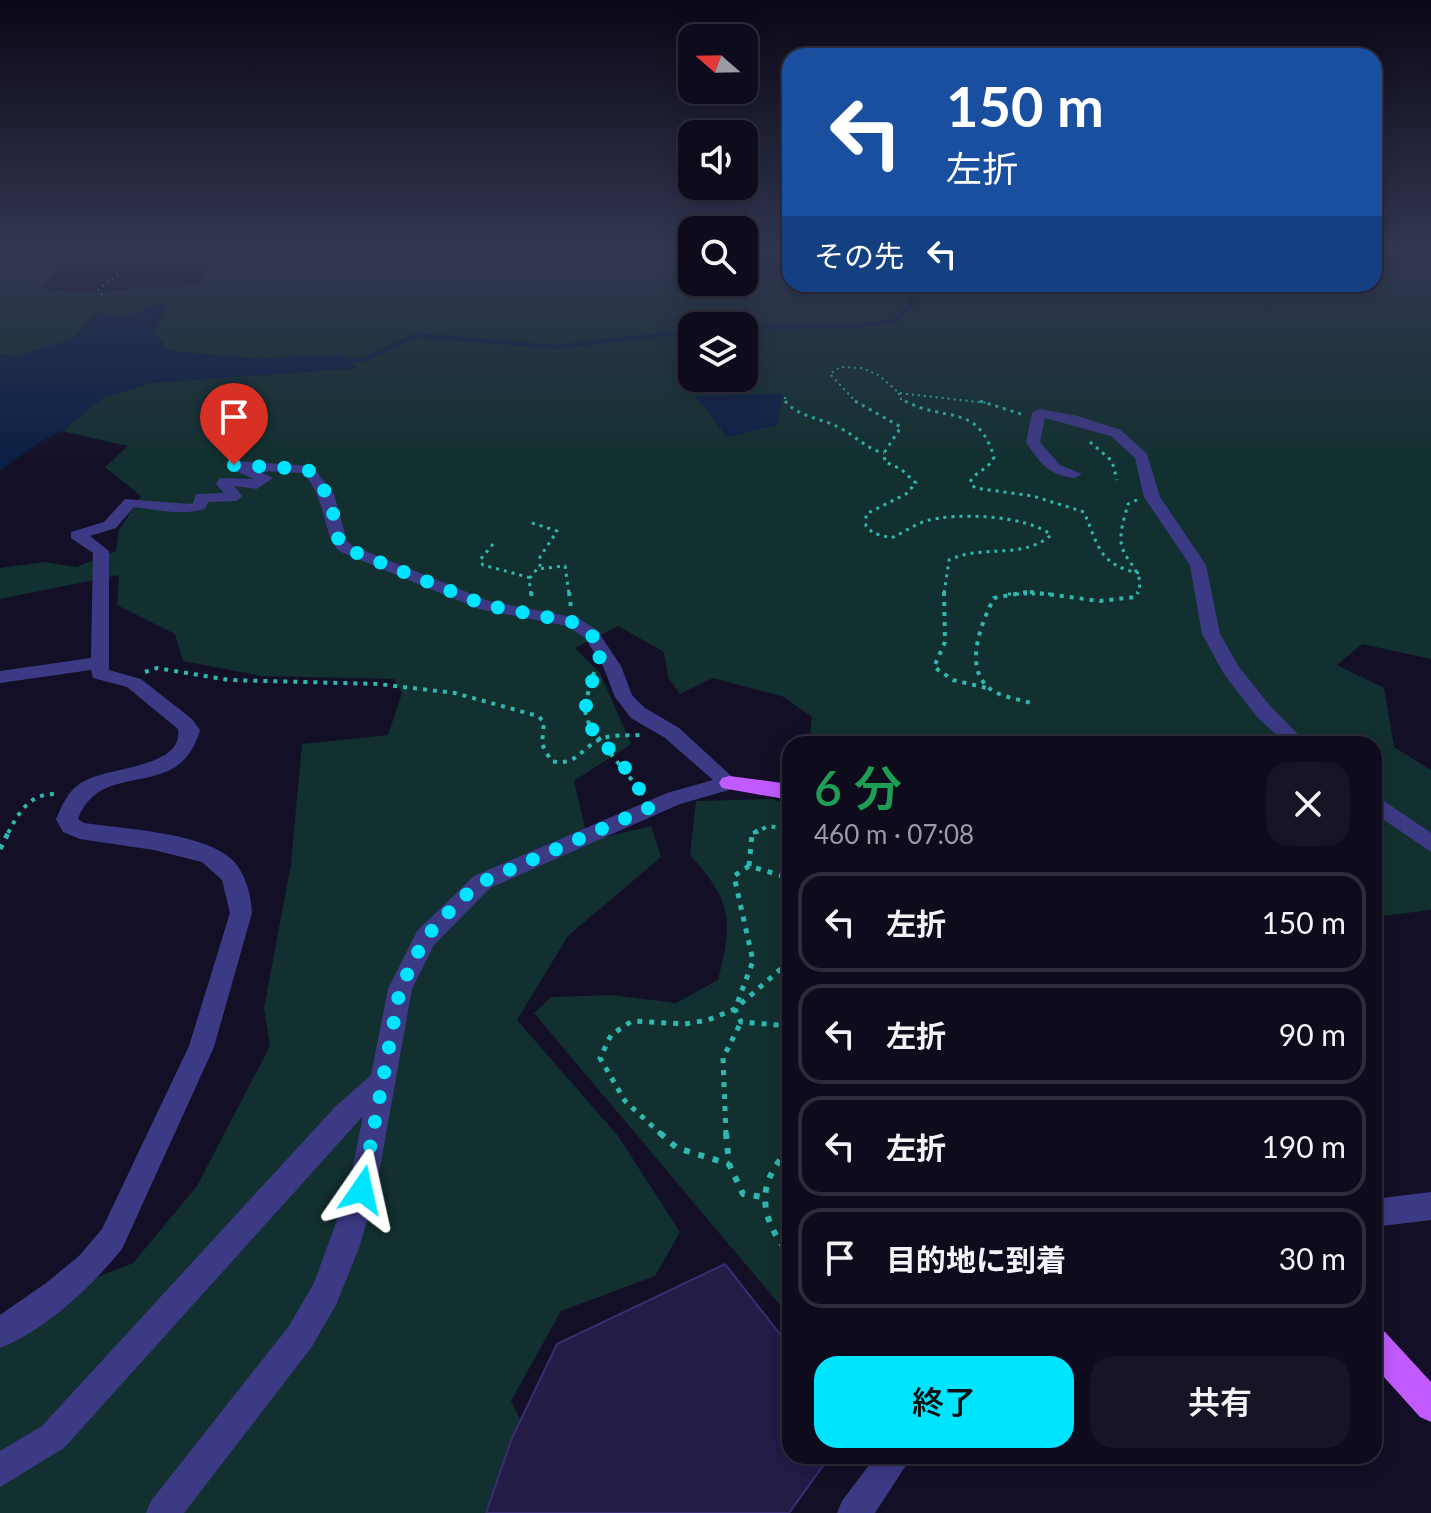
<!DOCTYPE html>
<html lang="ja">
<meta charset="utf-8">
<style>
:root{--surface:#0e0b1c;--page:#171425;--text:#f1f3f6;--muted:#9b9ba3;--line:#2e2b3b;--accent:#00e5ff}
body{margin:0;font-family:Lato,"Noto Sans JP",sans-serif;background:var(--page);color:var(--text);height:100vh;display:flex;flex-direction:column;font-size:30px;white-space:nowrap}
*{box-sizing:border-box;margin:0}
p{font-size:26px;color:var(--muted)}
.icon{flex:none;width:44px;height:44px;fill:none;stroke:currentColor;stroke-width:2;stroke-linecap:round;stroke-linejoin:round}
.map{position:relative;flex:1;overflow:hidden}
.details{position:absolute;left:782px;top:736px;width:600px;height:728px;display:flex;flex-direction:column;background:var(--surface);border-radius:24px;box-shadow:0 4px 20px #0003,0 0 0 2px var(--line)}
.details>*{flex:none}
.banner{position:absolute;left:782px;top:48px;width:600px;height:244px;border-radius:24px;box-shadow:0 4px 20px #0003,0 0 0 2px var(--line);background:#1a4fa0;color:#fff;overflow:hidden}
.needle{width:52px;rotate:290deg}
.buttons{position:absolute;left:678px;top:24px;display:grid;gap:16px}
.buttons a{display:grid;place-items:center;width:80px;height:80px;border-radius:16px;background:var(--surface);box-shadow:0 4px 20px #0003,0 0 0 2px var(--line);font-size:40px}
.pin{position:absolute;display:grid;place-items:center;width:68px;height:68px;color:#fff;margin:-82px -34px;border-radius:50% 50% 50% 0;rotate:-45deg;box-shadow:0 0 8px #0007}
.pin .icon{rotate:45deg}
.me{position:absolute;width:88px;margin:-44px;rotate:11deg;stroke-linejoin:round;filter:drop-shadow(0 0 6px #0008)}
.turn{display:flex;align-items:center;gap:28px;height:168px;padding:0 32px;font-size:36px}
.turn .icon{width:104px;height:104px;stroke-width:2.5}
.turn b{display:block;font-size:56px;line-height:68px}
.then{display:flex;align-items:center;height:76px;padding:0 32px;background:#0003;gap:16px;font-size:30px}
.round{display:grid;place-items:center;flex:none;width:84px;height:84px;border-radius:24px;background:var(--page)}
.overview{display:flex;align-items:center;justify-content:space-between;height:136px;padding:0 32px}
h1{font-size:48px;font-weight:600;line-height:60px;color:#1e9e55}
.action{display:flex;gap:16px;margin-top:auto;padding:16px 32px}
.action a{flex:1;height:92px;border-radius:24px;background:var(--accent);color:#111;font-size:32px;font-weight:600;line-height:92px;text-align:center}
.action a+a{background:var(--page);color:var(--text)}
ul{padding:0;list-style:none}
li{display:flex;align-items:center;gap:24px;height:100px;margin:0 16px 12px;padding:0 16px;border:4px solid var(--line);border-radius:24px}
li div{flex:1}
li b{display:block;font-size:30px}
li em{font-style:normal}
.map>svg:first-child{display:block}
</style>
<div class="map">
<svg width="1431" height="1513" viewBox="0 0 1431 1513">
<rect width="100%" height="100%" fill="#130f26"/>
<!-- green -->
<g fill="#12302f" fill-rule="evenodd">
<path d="M0 251H72L41 289 90 292 199 285 216 251H292L287 262 351 261 365 251H692V282H744V251H790V284H1374V251H1431V659L1362 644 1337 665 1384 688 1394 747 1431 770V910L1374 917V744H809L812 717 784 697 713 678 680 694 668 677 664 652 618 626 575 648 600 673 631 744 574 781 588 841 651 826 661 857 568 936 517 1020 618 1136 680 1232 655 1276 561 1311 511 1401 563 1507 561 1513H0V1316L133 1263 197 1186 270 1046 264 1008 291 864 302 744 388 735 402 693 394 679 261 676 183 661 175 634 117 605 119 575 0 599V568L45 562 76 567 116 551 119 530 141 496 105 467 128 446 62 431 104 397 151 383 355 368 169 351 153 332 167 306 158 303 125 318 97 312 73 339 16 357 0 354ZM692 326H744V378H692Z"/>
<path d="M773 799 790 806V1317L534 1013 551 997 611 995 676 1003 718 980C733 920 733 903 690 855L696 801Z"/>
</g>
<!-- water -->
<g fill="#0a1f44">
<polygon points="157,303 167,305 153,332 169,351 250,359 343,355 356,368 151,383 104,397 62,431 43,440 0,471 0,354 16,357 73,339 97,312 125,318"/>
<polygon points="783,394 777,425 727,437 695,396"/>
</g>
<g fill="none" stroke-linecap="round" stroke-linejoin="round">
<!-- stream -->
<g stroke="#0a1f44" stroke-width="4">
<polyline points="744,328 859,326 895,320 910,307 913,284"/>
<polyline points="343,361 365,359 416,335 556,347 692,331"/>
</g>
</g>
<!-- building -->
<polygon fill="#241b47" stroke="#3b2d73" stroke-width="2" points="725,1264 790,1347 790,1456 830,1456 789,1513 486,1513 512,1438 557,1344"/>
<g fill="none" stroke-linecap="round" stroke-linejoin="round">
<!-- path-far4 -->
<g stroke="#2fb8b0" stroke-width="2" stroke-dasharray="2 4" stroke-linecap="butt">
<polyline points="102,295 98,290 117,275 130,251"/>
<polyline points="899,393 899,398 909,403"/>
<polyline points="785,397 786,403"/>
<polyline points="857,403 830,374 840,367 862,368 880,376 899,393 987,403"/>
</g>
<!-- path-far3 -->
<g stroke="#2fb8b0" stroke-width="3" stroke-dasharray="3 5" stroke-linecap="butt">
<path d="M785 401C798 417 821 418 838 427 855 435 866 449 884 453"/>
<path d="M855 401 901 427 884 453 885 462 901 469 916 483 906 494 866 514V526L873 533 891 538C903 533 913 525 926 521 955 512 1027 515 1051 535 1023 560 982 544 949 560L944 594"/>
<path d="M905 401C946 423 977 402 994 457 989 469 976 471 970 482L975 488 1033 496 1084 512C1098 544 1098 565 1139 573"/>
<polyline points="980,401 1021,414"/>
<polyline points="1090,442 1112,461 1117,480"/>
<path d="M1137 500 1128 504C1125 516 1120 530 1121 542 1123 562 1148 573 1137 594"/>
<polyline points="532,523 557,531 540,557 540,567"/>
<polyline points="493,544 480,560 483,565 531,578"/>
<polyline points="531,594 529,579 537,569 565,566 569,594"/>
<polyline points="1008,594 1051,594"/>
</g>
<!-- path-far2 -->
<g stroke="#2fb8b0" stroke-width="4" stroke-dasharray="4 6" stroke-linecap="butt">
<polyline points="531,592 532,599"/>
<polyline points="569,592 571,608"/>
<polyline points="944,592 945,642 934,667 953,680 991,689"/>
<path d="M1027 592 994 598C982 621 963 667 989 688 1000 697 1018 699 1031 703"/>
<polyline points="1030,592 1100,601 1135,597 1138,592"/>
<path d="M145 672 157 668 229 680 378 684 455 693 538 716 544 722 542 744 551 761C577 767 580 748 601 739 613 734 627 736 640 735"/>
<path d="M594 672C591 686 583 702 586 716 589 731 632 778 643 795"/>
<path d="M8 833C19 812 30 793 56 794"/>
<polyline points="753,833 769,826 790,830"/>
</g>
<!-- path-far1 -->
<g stroke="#2fb8b0" stroke-width="5" stroke-dasharray="5 7" stroke-linecap="butt">
<polyline points="0,849 9,831"/>
<polyline points="749,866 752,834 758,831"/>
<polyline points="790,961 735,1009 741,1022 790,1026"/>
<polyline points="662,1135 625,1101 600,1058 611,1035 632,1021 685,1024 708,1020 735,1009 753,961 734,876 749,866 790,878"/>
<polyline points="726,1135 723,1058 741,1022"/>
</g>
<!-- path -->
<g stroke="#2fb8b0" stroke-width="6" stroke-dasharray="6 9" stroke-linecap="butt">
<polyline points="660,1133 677,1148 729,1164"/>
<polyline points="726,1133 729,1164 743,1194 763,1197"/>
<path d="M790 1149C754 1184 760 1219 790 1255"/>
</g>
<!-- minor -->
<g fill="#3d3a85" fill-rule="evenodd">
<path d="M1039 409 1078 416 1121 430 1147 454 1160 497 1206 565 1220 634 1239 667 1271 707 1308 744H1286L1257 717 1224 674 1202 634 1190 565 1144 497 1135 458 1111 436 1045 418 1040 442 1060 465 1082 474 1075 478C1049 476 1039 462 1026 442L1032 413Z"/>
<path d="M234 461 312 466 334 494 347 541 353 546 489 601 578 618 597 630 621 666 632 695 645 708 679 728 739 783 736 788 680 804 490 888 434 945 412 989 376 1190 359 1248 336 1305 311 1348 184 1513H146L151 1501 289 1326 314 1283 348 1190 363 1116 64 1448 0 1487V1451L42 1426 335 1107 371 1075 388 989 417 931 474 876 667 793 713 780 665 738 631 718 615 697 603 666 585 638 567 626 479 609 341 552C322 538 328 499 303 473L259 471 273 478 257 489 234 486 242 496 237 501 208 502 205 509C179 516 160 510 134 507L116 528 90 536 109 551V670L141 679 192 719 200 730C179 805 102 756 78 819L84 823C124 829 197 832 229 857 245 870 251 894 252 913L214 1047 122 1249C90 1288 47 1329 0 1348V1315L46 1283 79 1256 102 1229 189 1046 230 913 222 880 202 862 154 850 80 839 63 832 56 819C63 804 67 792 81 783 106 766 184 769 178 729L127 687 93 678 91 670 0 683V671L91 658 93 553 71 538V532L104 522 125 499 189 504 193 503 196 494 224 493 216 484 220 478 254 479 229 468 227 465Z"/>
<polygon points="1374,794 1431,833 1431,852 1374,813"/>
<polygon points="1431,1192 1431,1220 1374,1227 1374,1199"/>
<polygon points="876,1456 912,1456 875,1513 837,1513 842,1501"/>
</g>
<!-- major -->
<g fill="#c25bff" fill-rule="evenodd">
<polygon points="729,776 790,784 790,800 722,788 719,783 722,778"/>
<polygon points="1374,1328 1385,1332 1431,1382 1431,1422 1420,1417 1374,1366"/>
</g>
</g>
<!-- sky -->
<linearGradient id="sky" x2="0" y2="1"><stop stop-color="#0a0815"/><stop offset="0.54" stop-color="#333752"/><stop offset="1" stop-color="#333752" stop-opacity="0"/></linearGradient>
<rect width="1431" height="463" fill="url(#sky)"/>
<g fill="none" stroke-linecap="round" stroke-linejoin="round">
<!-- route -->
<path stroke="#00e5ff" stroke-width="14" stroke-dasharray="0 25.2" d="M234 465 307 469C330 489 334 514 339 543L347 549 485 605 572 622 591 634 603 653 599 658 586 703V716L591 728 626 769 651 807 482 882 461 899 425 938 400 989 362 1190"/>
</g>
</svg>
<div class="buttons">
<a><svg class="needle" viewBox="-14 -14 28 28"><path d="M0-13l5 13h-10z" fill="#e53935"/><path d="M0 13l5-13h-10z" fill="#9b9ba3"/></svg></a>
<a><svg class="icon" aria-label="sound" viewBox="0 0 24 24"><path d="M4 9h4l5-4v14l-5-4H4zM17 9q2 3 0 6"/></svg></a>
<a><svg class="icon" aria-label="search" viewBox="0 0 24 24"><circle cx="10" cy="10" r="6"/><path d="M15 15l6 6"/></svg></a>
<a><svg class="icon" aria-label="layers" viewBox="0 0 24 24"><path d="M12 4l9 5-9 5-9-5zM3 14l9 5 9-5"/></svg></a>
</div>
<div class="pin" style="left:234px;top:465px;background:#d93025"><svg class="icon" aria-label="arrive" viewBox="0 0 24 24"><path d="M6 21V4h12l-3 4 3 4H6"/></svg></div>
<svg class="me" style="left:362px;top:1190px" viewBox="-20 -20 40 40"><path d="M0-17L14 15 0 8-14 15z" fill="#00e5ff" stroke="#fff" stroke-width="4"/></svg>
<div class="banner">
<div class="turn"><svg class="icon" aria-label="left" viewBox="0 0 24 24"><path d="M17 20v-9H6M10 6l-5 5 5 5"/></svg><div><b>150 m</b>左折</div></div>
<div class="then">その先<svg class="icon" aria-label="left" viewBox="0 0 24 24"><path d="M17 20v-9H6M10 6l-5 5 5 5"/></svg></div>
</div>
<section class="details">
<div class="overview"><div><h1>6 分</h1><p>460 m · 07:08</p></div><a class="round"><svg class="icon" aria-label="close" viewBox="0 0 24 24"><path d="M6 6l12 12M18 6L6 18"/></svg></a></div>
<ul>
<li><svg class="icon" aria-label="left" viewBox="0 0 24 24"><path d="M17 20v-9H6M10 6l-5 5 5 5"/></svg><div><b>左折</b></div><em>150 m</em></li>
<li><svg class="icon" aria-label="left" viewBox="0 0 24 24"><path d="M17 20v-9H6M10 6l-5 5 5 5"/></svg><div><b>左折</b></div><em>90 m</em></li>
<li><svg class="icon" aria-label="left" viewBox="0 0 24 24"><path d="M17 20v-9H6M10 6l-5 5 5 5"/></svg><div><b>左折</b></div><em>190 m</em></li>
<li><svg class="icon" aria-label="arrive" viewBox="0 0 24 24"><path d="M6 21V4h12l-3 4 3 4H6"/></svg><div><b>目的地に到着</b></div><em>30 m</em></li>
</ul>
<div class="action"><a>終了</a><a>共有</a></div>
</section>
</div>
